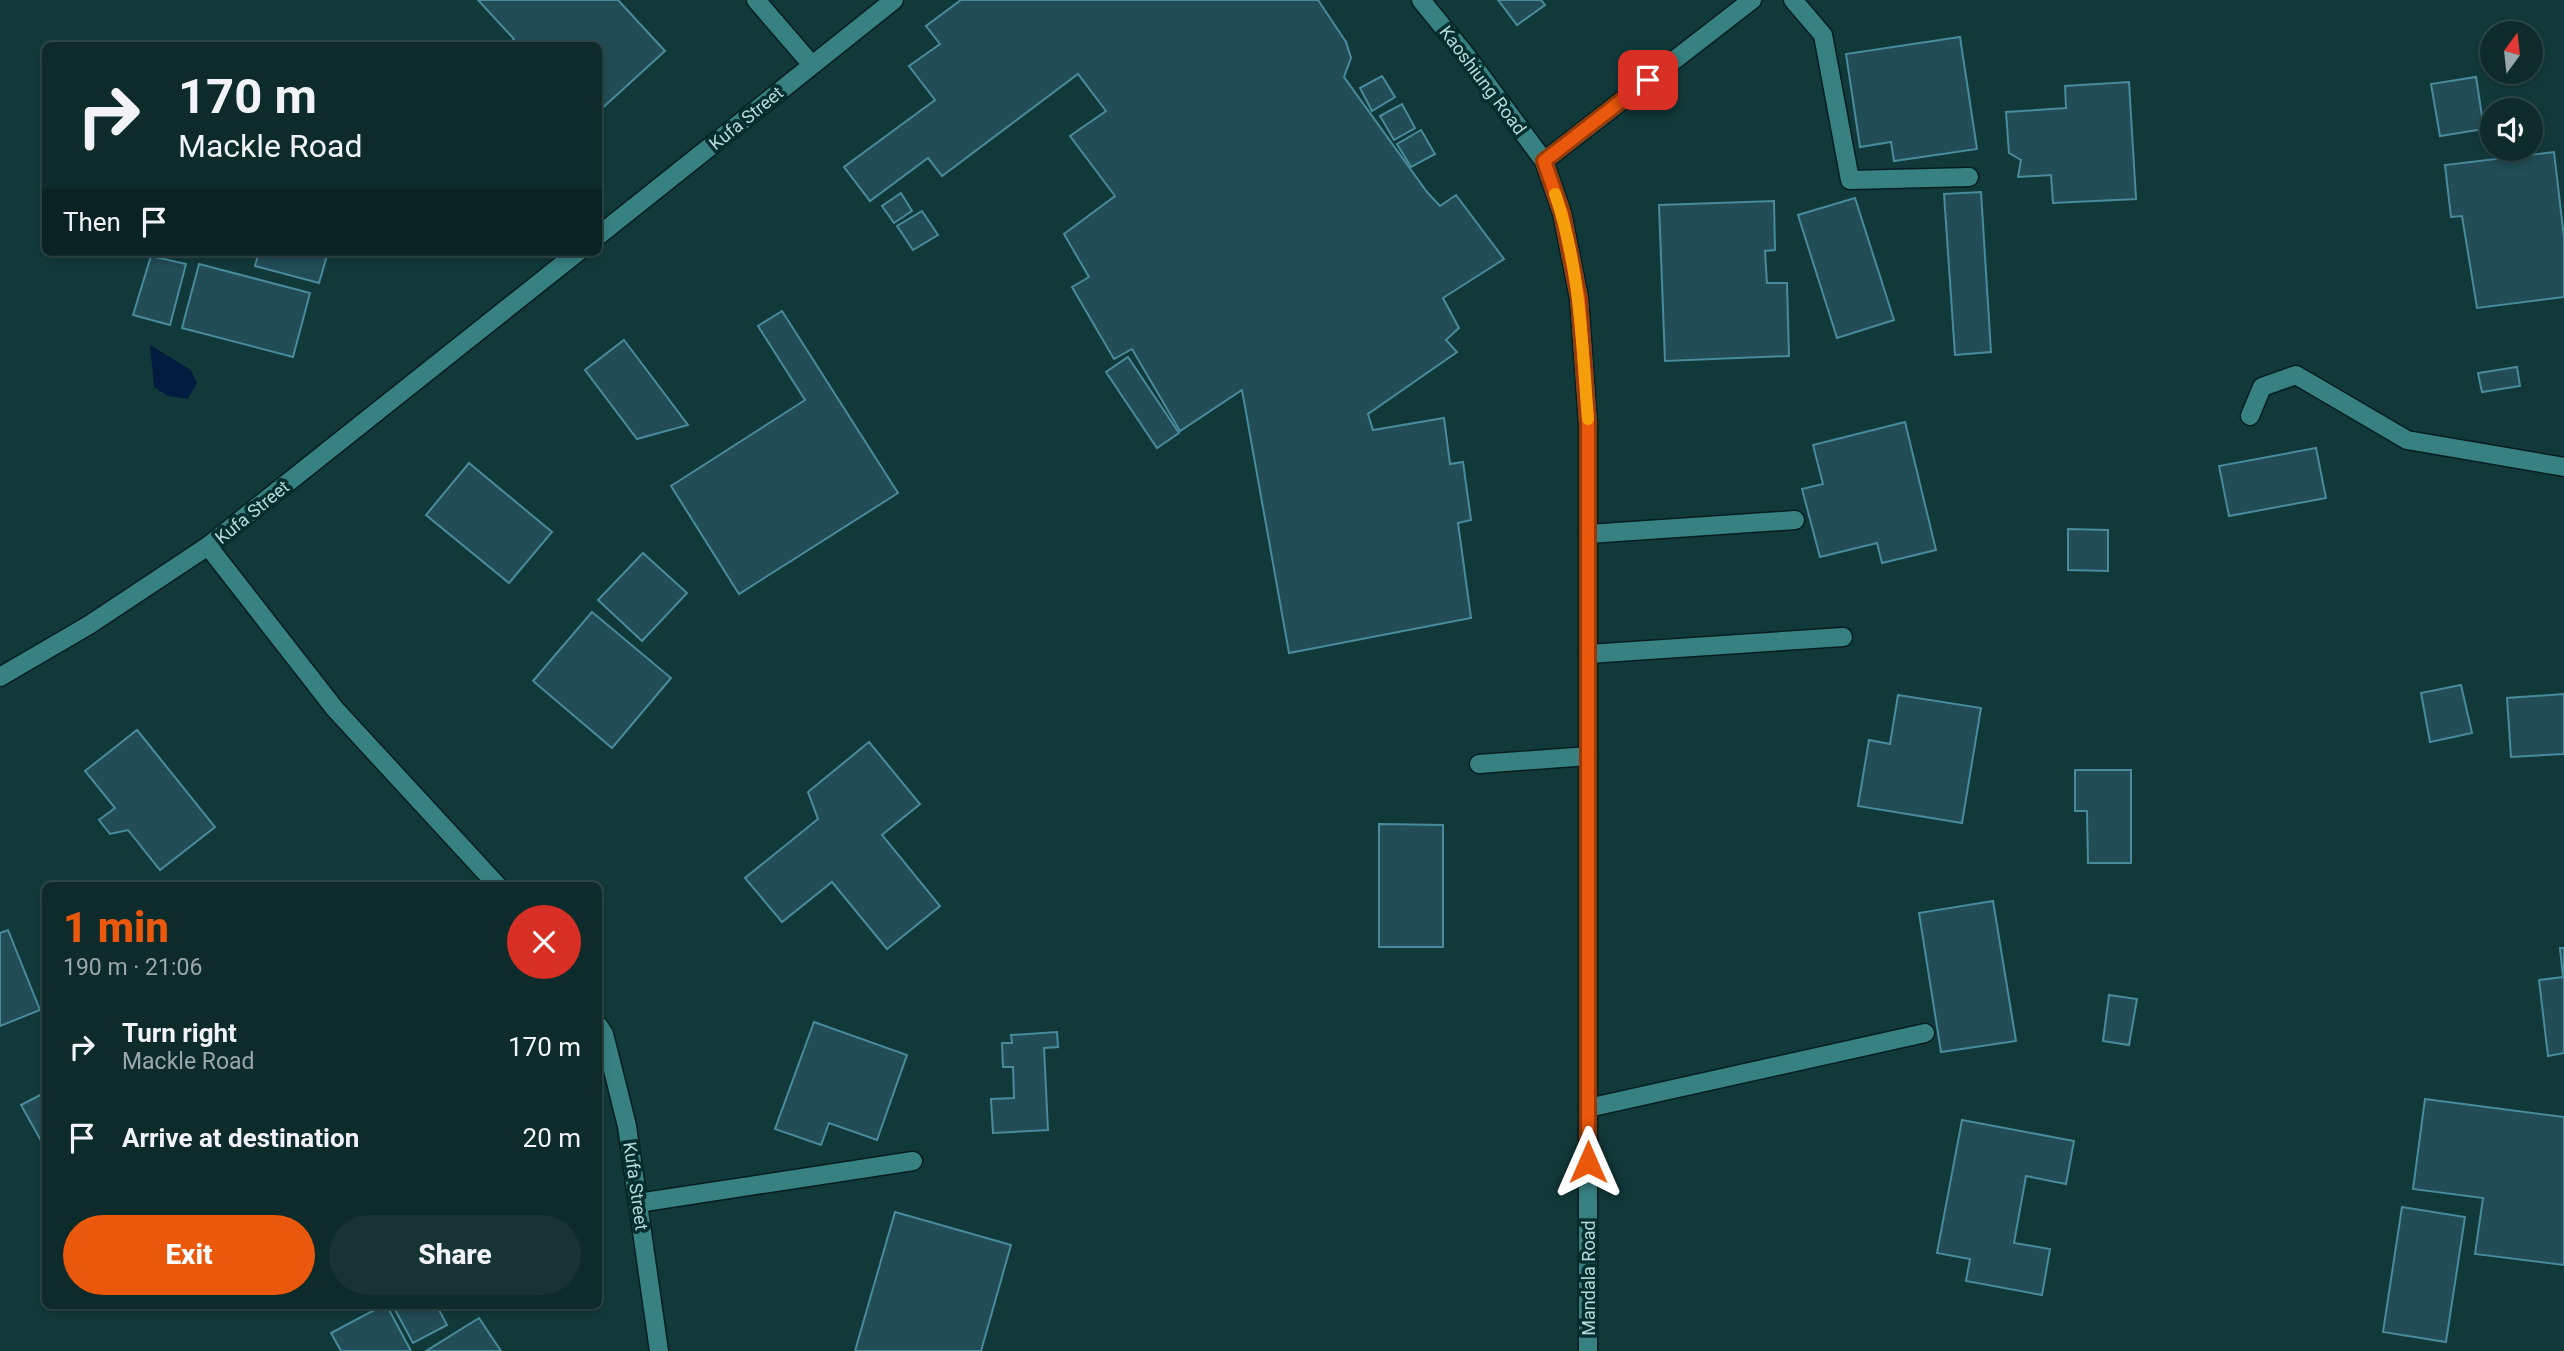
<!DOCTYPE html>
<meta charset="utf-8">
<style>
:root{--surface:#0e2b2c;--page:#173334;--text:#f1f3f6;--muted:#9ba7a9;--line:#2e4748;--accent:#ea580c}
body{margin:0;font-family:Roboto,sans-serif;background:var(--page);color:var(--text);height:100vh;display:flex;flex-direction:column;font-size:26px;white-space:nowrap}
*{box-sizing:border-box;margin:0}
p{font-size:23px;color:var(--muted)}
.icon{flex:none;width:38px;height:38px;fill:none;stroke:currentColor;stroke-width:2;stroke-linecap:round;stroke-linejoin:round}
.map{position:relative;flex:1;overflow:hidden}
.details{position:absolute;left:42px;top:882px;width:560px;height:427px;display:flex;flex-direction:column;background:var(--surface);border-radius:10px;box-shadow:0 4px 10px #0003,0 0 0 2px var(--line)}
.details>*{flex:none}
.top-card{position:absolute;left:42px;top:42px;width:560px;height:214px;border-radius:10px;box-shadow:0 4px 10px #0003,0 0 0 2px var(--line);background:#0e2b2c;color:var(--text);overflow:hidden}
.needle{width:46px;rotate:15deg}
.buttons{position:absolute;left:2480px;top:21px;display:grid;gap:14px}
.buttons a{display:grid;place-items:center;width:63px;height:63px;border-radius:50%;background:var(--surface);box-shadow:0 4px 10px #0003,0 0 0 2px var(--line);font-size:35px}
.pin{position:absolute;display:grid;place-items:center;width:60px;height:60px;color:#fff;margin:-30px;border-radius:14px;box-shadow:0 4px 10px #0006}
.me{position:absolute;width:77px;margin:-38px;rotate:0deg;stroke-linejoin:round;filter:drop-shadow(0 0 5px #0008)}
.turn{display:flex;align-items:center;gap:24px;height:147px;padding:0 21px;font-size:32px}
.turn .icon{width:91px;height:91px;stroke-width:2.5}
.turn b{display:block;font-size:49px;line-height:60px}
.then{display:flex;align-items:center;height:66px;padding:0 21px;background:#0003;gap:14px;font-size:26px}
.round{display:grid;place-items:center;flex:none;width:74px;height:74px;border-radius:37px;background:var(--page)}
.summary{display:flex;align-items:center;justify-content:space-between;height:119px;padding:0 21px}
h1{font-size:42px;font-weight:800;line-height:52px;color:var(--accent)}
.button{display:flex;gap:14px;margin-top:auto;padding:14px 21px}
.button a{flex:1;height:80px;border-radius:42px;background:var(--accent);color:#fff;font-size:28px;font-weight:800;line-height:80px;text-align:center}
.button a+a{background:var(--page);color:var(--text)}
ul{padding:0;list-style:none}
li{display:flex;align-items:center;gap:21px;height:91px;padding:0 21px}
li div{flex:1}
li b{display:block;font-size:26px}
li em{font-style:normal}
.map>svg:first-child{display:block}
</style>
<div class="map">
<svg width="2564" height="1351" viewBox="0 0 2564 1351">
<rect width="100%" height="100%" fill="#12393a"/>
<!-- water -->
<polygon fill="#021c3f" points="150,345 191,370 197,383 188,399 168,396 154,387"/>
<!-- building -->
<g fill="#224c56" stroke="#488b9c" stroke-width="2">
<polygon points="478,0 618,0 665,51 598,112 598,46 507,46 514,39"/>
<polygon points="961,0 1318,0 1346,42 1351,58 1344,77 1427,192 1440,206 1456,195 1504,259 1443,298 1459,328 1446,340 1457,352 1368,414 1373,430 1444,418 1450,464 1463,462 1471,520 1458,523 1471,618 1289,653 1242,390 1180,431 1132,349 1114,359 1072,287 1089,277 1064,234 1115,196 1070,136 1106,111 1078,74 942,176 928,158 870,201 844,167 935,100 909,66 940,44 926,26"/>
<polygon points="1498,0 1541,0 1545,5 1517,25"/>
<polygon points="1960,37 1977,149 1894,161 1891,142 1860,147 1846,54"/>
<polygon points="1382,76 1395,97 1372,111 1360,88"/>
<polygon points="2476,77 2484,129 2440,136 2431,84"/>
<polygon points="2129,82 2136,199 2053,203 2051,175 2018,177 2021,160 2009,153 2006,112 2066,108 2065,86"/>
<polygon points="1402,104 1415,128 1394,140 1380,116"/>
<polygon points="1421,130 1435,154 1411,167 1397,144"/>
<polygon points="2554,152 2564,238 2564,297 2477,308 2462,216 2451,217 2445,165"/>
<polygon points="1981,192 1991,352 1955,355 1944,194"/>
<polygon points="901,193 912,211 894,223 882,206"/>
<polygon points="1855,198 1894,320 1837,338 1798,215"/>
<polygon points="1774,201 1775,250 1765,251 1767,283 1787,283 1789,356 1665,361 1659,205"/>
<polygon points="922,211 938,235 913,250 897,226"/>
<polygon points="259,252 328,252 319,283 255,266"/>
<polygon points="151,256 186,264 170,325 133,315"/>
<polygon points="199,264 310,293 293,357 182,328"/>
<polygon points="782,311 898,493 739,594 671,486 805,400 758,326"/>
<polygon points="624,340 688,425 637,439 585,370"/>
<polygon points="1128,357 1179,433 1157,448 1106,372"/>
<polygon points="2517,367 2520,386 2482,392 2478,373"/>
<polygon points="1905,422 1936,550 1882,563 1877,543 1820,557 1802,489 1823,484 1813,445"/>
<polygon points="2316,448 2326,498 2229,516 2219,466"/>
<polygon points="469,463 552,532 509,583 426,515"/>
<polygon points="2068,529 2108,530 2108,571 2068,570"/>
<polygon points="643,553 687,593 642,641 598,600"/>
<polygon points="592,612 671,678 612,748 533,681"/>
<polygon points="2461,685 2472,733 2430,742 2421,693"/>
<polygon points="2564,694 2564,754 2511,757 2507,698"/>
<polygon points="1898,695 1981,708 1962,823 1858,806 1869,740 1890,744"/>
<polygon points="137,730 215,827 160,870 128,830 110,834 99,820 115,808 85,771"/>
<polygon points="869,742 920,804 882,835 940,906 887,949 832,882 782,922 745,878 818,819 808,792"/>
<polygon points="2075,770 2131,770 2131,863 2088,863 2087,811 2075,811"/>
<polygon points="1379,824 1443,825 1443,947 1379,947"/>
<polygon points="1993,901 2016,1041 1941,1052 1919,913"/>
<polygon points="8,930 40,1010 0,1026 0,933"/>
<polygon points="2560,948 2564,948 2564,1053 2548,1056 2539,980 2563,977"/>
<polygon points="2109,995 2137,999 2129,1045 2103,1041"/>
<polygon points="814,1022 907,1055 877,1140 829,1123 821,1145 775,1129"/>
<polygon points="1057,1032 1058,1047 1044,1048 1048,1130 993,1133 991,1099 1014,1098 1013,1067 1003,1067 1002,1043 1012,1043 1011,1035"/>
<polygon points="46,1092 46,1145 44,1146 21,1105"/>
<polygon points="2425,1099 2564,1117 2564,1265 2475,1254 2483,1198 2413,1189"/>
<polygon points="1962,1120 2074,1141 2066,1184 2026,1176 2014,1243 2050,1249 2042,1295 1966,1281 1970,1259 1937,1253"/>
<polygon points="2402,1207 2465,1217 2446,1342 2383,1332"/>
<polygon points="895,1212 1011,1245 981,1351 855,1351"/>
<polygon points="382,1306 387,1306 411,1351 341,1351 331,1333"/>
<polygon points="393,1306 437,1306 447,1325 413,1343"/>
<polygon points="479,1318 501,1351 426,1351"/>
</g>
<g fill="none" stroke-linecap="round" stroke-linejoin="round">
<defs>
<g id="minor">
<polyline points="756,0 812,65"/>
<polyline points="1421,0 1465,54 1544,161 1562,213 1579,298 1588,424 1588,1351"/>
<polyline points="1793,0 1823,35 1850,180 1969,177"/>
<polyline points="1544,161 1752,0"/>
<polyline points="598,236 894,0"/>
<polyline points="2250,416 2262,387 2296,375 2407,440 2564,467"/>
<polyline points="1588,534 1795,520"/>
<polyline points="1588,654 1843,637"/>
<polyline points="0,677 89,625 208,546"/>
<polyline points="1479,764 1588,756"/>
<polyline points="498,886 335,709 208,546 578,252"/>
<polyline points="598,1025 604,1034 627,1126 659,1351"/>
<polyline points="1588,1108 1925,1033"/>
<polyline points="638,1203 913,1161"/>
</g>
</defs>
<!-- minor casing -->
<use href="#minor" stroke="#071e1f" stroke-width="21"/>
<!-- minor -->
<use href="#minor" stroke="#378182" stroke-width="18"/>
</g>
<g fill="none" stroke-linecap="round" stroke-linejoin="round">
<defs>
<polyline id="route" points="1588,1162 1588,424 1579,298 1562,213 1544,161 1648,80"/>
</defs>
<!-- route casing -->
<use href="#route" stroke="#983908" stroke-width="18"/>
<!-- route -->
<use href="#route" stroke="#ea580c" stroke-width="12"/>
<!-- slow -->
<path stroke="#f59e0b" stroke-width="12" d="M1555 194C1580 266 1582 344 1588 419"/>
</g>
<g text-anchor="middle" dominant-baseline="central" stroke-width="7" stroke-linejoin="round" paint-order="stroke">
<!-- street labels -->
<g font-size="18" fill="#b7d9d9" stroke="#052f2f">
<text transform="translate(1483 80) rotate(53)">Kaoshiung Road</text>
<text transform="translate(746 118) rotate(-39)">Kufa Street</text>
<text transform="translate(252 512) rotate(-39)">Kufa Street</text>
<text transform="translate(636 1186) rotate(82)">Kufa Street</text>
<text transform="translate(1588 1278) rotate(-90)">Mandala Road</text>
</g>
</g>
</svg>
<div class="buttons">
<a><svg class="needle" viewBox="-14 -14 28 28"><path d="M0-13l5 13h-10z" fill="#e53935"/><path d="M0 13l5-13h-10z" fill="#9ba7a9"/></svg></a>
<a><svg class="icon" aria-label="sound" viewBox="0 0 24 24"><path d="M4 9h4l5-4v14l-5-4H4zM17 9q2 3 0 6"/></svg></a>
</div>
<div class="pin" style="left:1648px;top:80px;background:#d93025"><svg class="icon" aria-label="arrive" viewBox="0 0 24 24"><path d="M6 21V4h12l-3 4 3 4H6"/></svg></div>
<svg class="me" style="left:1588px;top:1162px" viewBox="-20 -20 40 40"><path d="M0-17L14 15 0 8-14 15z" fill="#ea580c" stroke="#fff" stroke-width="4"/></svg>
<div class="top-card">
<div class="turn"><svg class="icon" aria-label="right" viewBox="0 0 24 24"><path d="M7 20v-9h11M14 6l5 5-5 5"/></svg><div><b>170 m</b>Mackle Road</div></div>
<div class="then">Then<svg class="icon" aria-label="arrive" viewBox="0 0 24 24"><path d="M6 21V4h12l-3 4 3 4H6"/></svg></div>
</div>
<section class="details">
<div class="summary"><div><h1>1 min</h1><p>190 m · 21:06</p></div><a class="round" style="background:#d93025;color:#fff"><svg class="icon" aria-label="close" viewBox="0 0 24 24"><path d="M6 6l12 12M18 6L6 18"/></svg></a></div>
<ul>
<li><svg class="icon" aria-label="right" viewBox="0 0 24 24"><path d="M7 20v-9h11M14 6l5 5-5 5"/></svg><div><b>Turn right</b><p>Mackle Road</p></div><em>170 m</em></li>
<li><svg class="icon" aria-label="arrive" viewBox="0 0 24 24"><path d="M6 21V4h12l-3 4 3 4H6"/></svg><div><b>Arrive at destination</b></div><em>20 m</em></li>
</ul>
<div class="button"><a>Exit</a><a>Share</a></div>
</section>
</div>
